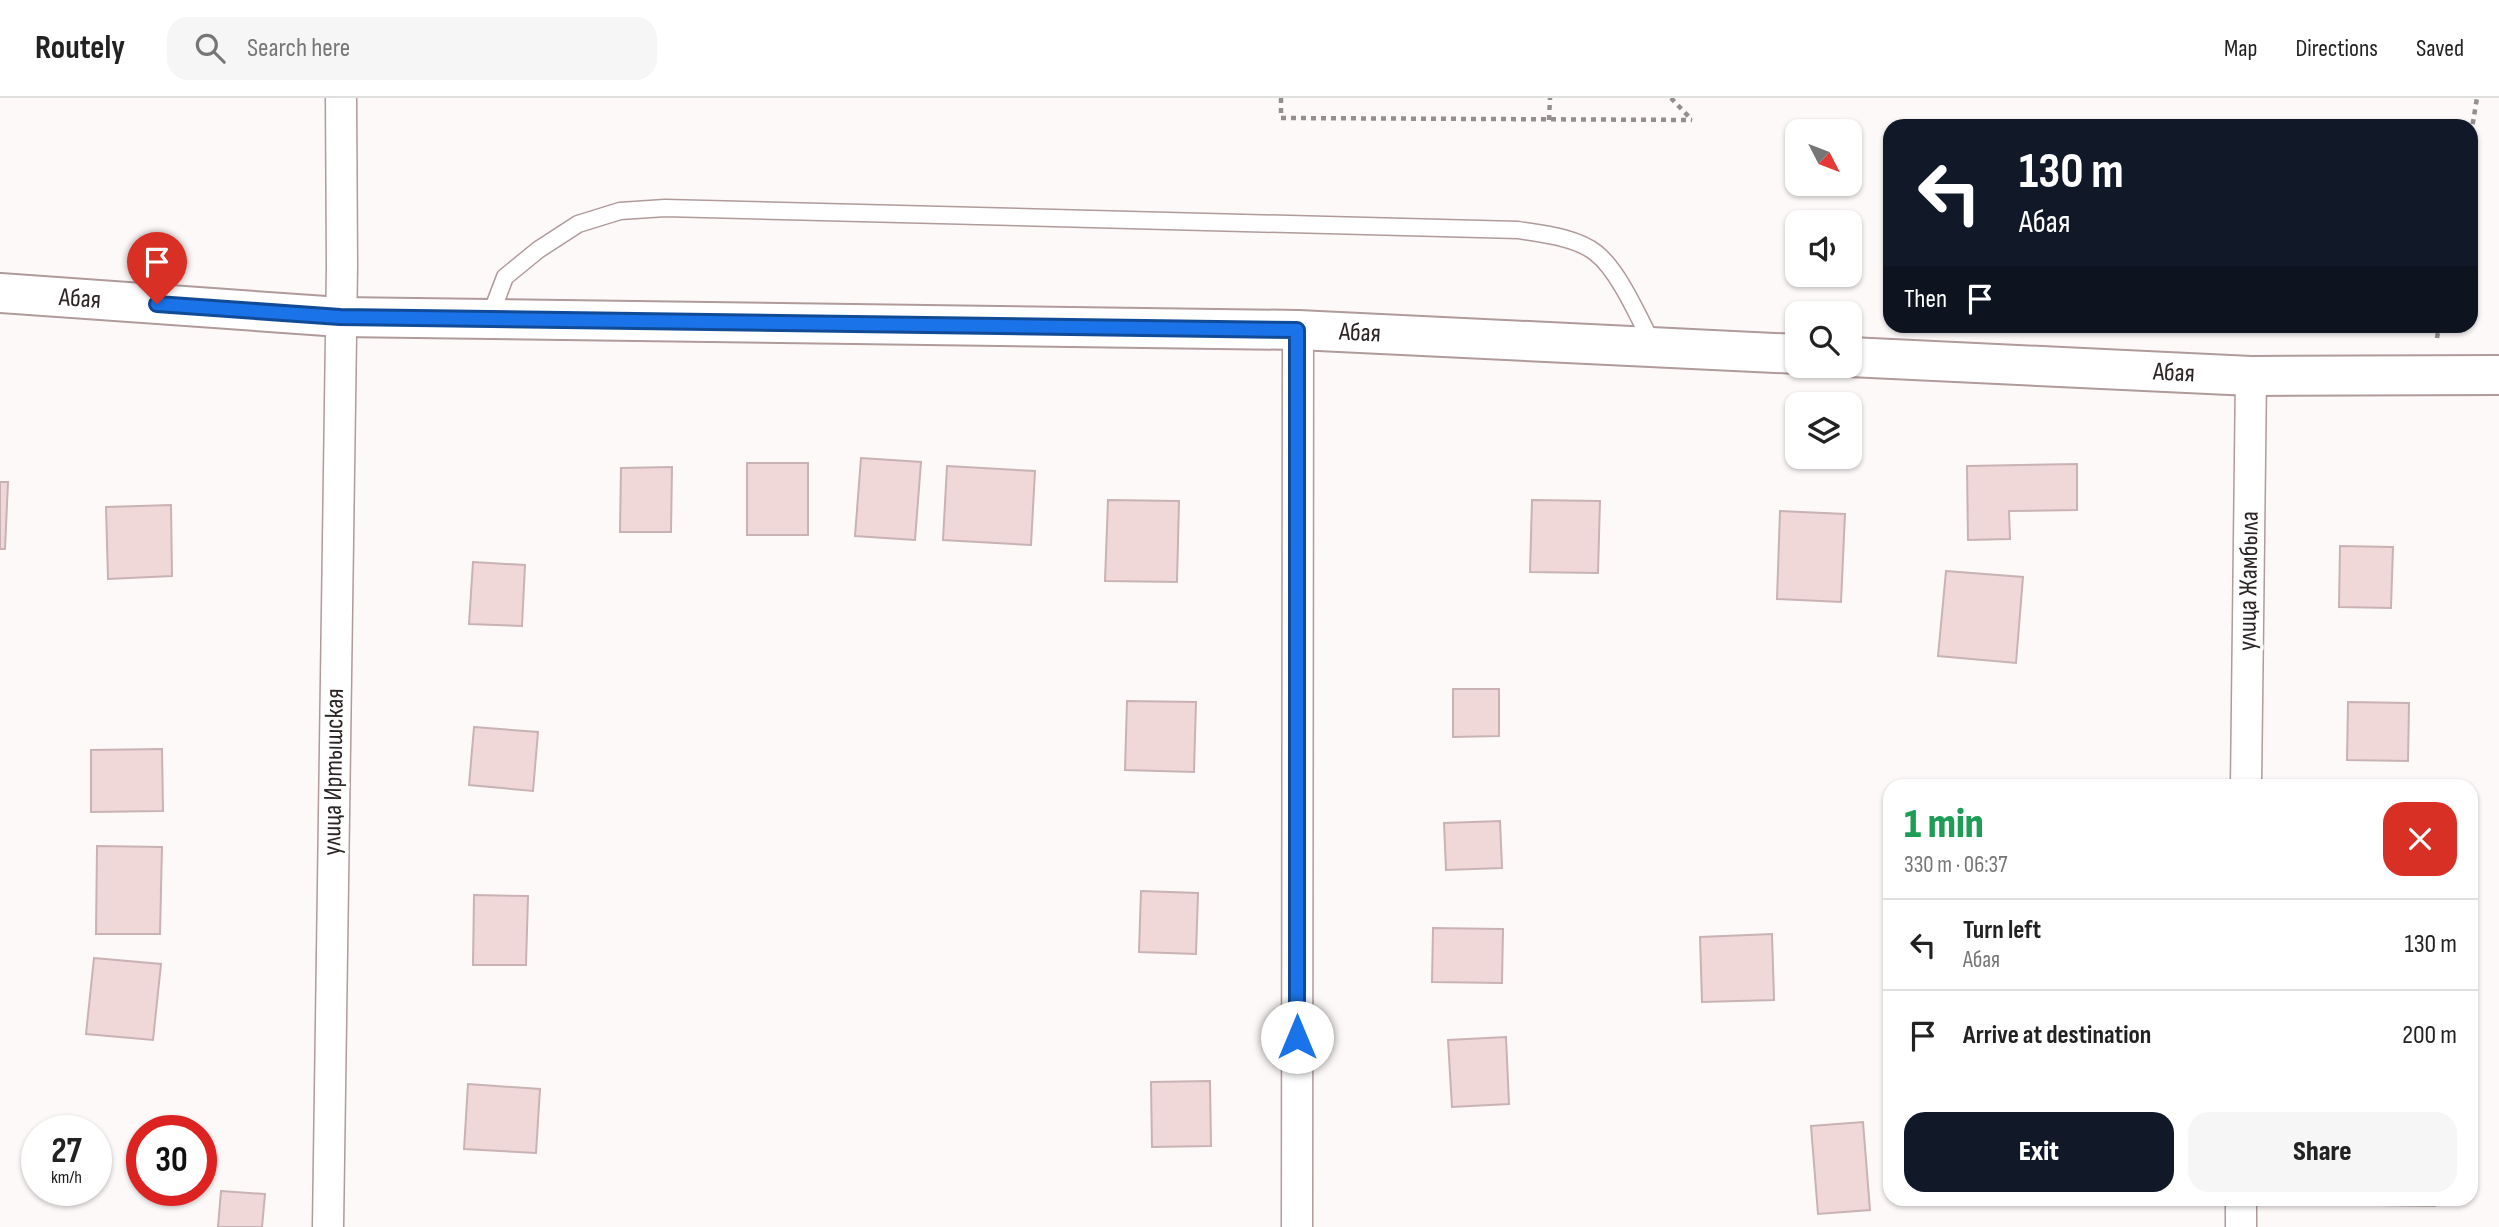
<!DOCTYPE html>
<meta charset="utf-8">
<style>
:root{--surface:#fff;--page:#f6f6f6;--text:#222;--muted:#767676;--line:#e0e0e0;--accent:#111827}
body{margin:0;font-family:"Sofia Sans Condensed",sans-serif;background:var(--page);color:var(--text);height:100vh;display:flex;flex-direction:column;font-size:26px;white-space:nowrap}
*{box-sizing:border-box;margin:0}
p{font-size:23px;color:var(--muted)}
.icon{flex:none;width:38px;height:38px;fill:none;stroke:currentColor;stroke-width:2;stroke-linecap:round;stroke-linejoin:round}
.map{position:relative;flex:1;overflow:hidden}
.sheet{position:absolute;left:1883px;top:681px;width:595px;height:427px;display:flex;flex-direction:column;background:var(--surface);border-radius:21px;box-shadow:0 2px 5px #0004}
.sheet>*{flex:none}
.hud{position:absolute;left:1883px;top:21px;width:595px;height:214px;border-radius:21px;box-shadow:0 2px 5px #0004;background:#111827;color:#fff;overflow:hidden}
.needle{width:46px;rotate:132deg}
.controls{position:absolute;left:1785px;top:21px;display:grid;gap:14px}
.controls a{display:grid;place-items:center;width:77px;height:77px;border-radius:14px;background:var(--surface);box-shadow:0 2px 5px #0004;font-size:35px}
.speed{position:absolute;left:21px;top:1017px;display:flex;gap:14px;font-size:35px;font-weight:700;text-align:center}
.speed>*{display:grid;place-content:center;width:91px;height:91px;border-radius:50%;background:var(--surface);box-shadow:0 2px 5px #0004;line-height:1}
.speed small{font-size:18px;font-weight:400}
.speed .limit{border:10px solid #d22;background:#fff;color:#111}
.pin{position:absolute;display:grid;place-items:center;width:60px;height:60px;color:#fff;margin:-72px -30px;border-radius:50% 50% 50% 0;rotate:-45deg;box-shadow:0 0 7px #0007}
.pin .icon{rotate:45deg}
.me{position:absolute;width:77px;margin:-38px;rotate:0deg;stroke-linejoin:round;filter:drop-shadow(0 0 5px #0008)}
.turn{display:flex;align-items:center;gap:24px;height:147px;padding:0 21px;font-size:32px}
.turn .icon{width:91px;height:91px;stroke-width:2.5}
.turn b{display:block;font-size:49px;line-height:60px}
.then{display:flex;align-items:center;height:66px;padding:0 21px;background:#0003;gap:14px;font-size:26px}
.round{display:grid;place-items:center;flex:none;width:74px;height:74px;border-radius:21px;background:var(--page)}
.headline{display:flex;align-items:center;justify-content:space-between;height:119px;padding:0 21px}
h1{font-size:42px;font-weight:800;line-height:52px;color:#1e9e55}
.cta{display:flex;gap:14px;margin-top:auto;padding:14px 21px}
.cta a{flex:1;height:80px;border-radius:21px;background:var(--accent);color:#fff;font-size:28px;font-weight:800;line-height:80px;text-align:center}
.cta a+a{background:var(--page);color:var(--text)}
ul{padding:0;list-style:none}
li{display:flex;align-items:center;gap:21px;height:91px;padding:0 21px;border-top:2px solid var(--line)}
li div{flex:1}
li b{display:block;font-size:26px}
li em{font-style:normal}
header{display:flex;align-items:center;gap:42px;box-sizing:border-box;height:98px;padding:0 35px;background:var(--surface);border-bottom:2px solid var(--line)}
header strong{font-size:33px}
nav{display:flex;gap:38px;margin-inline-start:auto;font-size:24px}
.search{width:490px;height:63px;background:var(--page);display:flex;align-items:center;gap:18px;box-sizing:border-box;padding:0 24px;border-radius:21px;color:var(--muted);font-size:26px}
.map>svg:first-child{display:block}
</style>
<header>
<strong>Routely</strong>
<div class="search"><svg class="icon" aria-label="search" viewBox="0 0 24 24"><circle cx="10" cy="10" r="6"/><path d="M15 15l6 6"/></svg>Search here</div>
<nav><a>Map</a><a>Directions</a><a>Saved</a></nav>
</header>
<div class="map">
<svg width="2499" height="1129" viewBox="0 0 2499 1129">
<rect width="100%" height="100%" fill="#fef9f9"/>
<!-- building -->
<g fill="#f0d8d9" stroke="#c9b2b3" stroke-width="2">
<polygon points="2160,228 2229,228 2229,230"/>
<polygon points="861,360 921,364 915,442 855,438"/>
<rect x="747" y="365" width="61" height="72"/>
<polygon points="2077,366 2077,412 2009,413 2010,441 1968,442 1967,368"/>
<polygon points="947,368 1035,373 1031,447 943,442"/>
<polygon points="672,369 671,434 620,434 621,370"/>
<polygon points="0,384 8,384 5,451 0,451"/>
<polygon points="1108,402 1179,403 1177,484 1105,483"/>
<polygon points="1532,402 1600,403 1598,475 1530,474"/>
<polygon points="171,407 172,478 108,481 106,409"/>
<polygon points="1780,413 1845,416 1841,504 1777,501"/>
<polygon points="2340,448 2393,449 2391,510 2339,509"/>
<polygon points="473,464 525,467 522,528 469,526"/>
<polygon points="1946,473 2023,479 2016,565 1938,558"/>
<polygon points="1453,591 1499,591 1499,638 1453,639"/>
<polygon points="1127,603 1196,604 1194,674 1125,672"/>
<polygon points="2348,604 2409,605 2408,663 2347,662"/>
<polygon points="474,629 538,634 533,693 469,687"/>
<polygon points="162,651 163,713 91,714 91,652"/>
<polygon points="2074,684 2129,685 2129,688 2074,688"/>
<polygon points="1500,723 1502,770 1446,772 1444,725"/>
<polygon points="97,748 162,749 160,836 96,836"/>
<polygon points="1141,793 1198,795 1196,856 1139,854"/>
<polygon points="474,797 528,798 526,867 473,867"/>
<polygon points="1433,830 1503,831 1502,885 1432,884"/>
<polygon points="1772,836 1774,902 1702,904 1700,839"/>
<polygon points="94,860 161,866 153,942 86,936"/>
<polygon points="1506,939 1509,1006 1452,1009 1448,942"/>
<polygon points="1210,983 1211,1048 1152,1049 1151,984"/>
<polygon points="468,986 540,991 536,1055 464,1051"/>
<polygon points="1863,1024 1870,1112 1818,1116 1811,1028"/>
<polygon points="221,1093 265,1096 262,1129 218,1129"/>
<polygon points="2378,1101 2435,1101 2435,1108 2378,1107"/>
</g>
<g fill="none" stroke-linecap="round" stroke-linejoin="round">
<defs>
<path id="lane" d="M489 221 505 179 538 152 578 126 620 113 665 110 1518 132C1542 136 1576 139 1596 155 1619 173 1639 220 1653 247"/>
<g id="street">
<polyline points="2246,688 2251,278"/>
<polyline points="328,1129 342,168 341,0"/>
<polyline points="1297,1129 1298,232"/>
<polyline points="2241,1129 2241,1101"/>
</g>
<g id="secondary">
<polyline points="0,195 340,219 1298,232 1797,256"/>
<polyline points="1850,259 2251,278 2499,277"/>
</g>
</defs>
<!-- lane casing -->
<use href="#lane" stroke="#b09a9a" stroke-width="19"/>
<!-- street casing -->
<use href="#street" stroke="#b09a9a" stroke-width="33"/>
<!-- secondary casing -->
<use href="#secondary" stroke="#b09a9a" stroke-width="42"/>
<!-- path -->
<g stroke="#948e8e" stroke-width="4.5" stroke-dasharray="5 5" stroke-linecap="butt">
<polyline points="1281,0 1281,20 1692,22"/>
<polyline points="1671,0 1692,22"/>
<polyline points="1549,22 1550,0"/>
<polyline points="2471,36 2477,0"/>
<polyline points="2437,240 2439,228"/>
</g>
<!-- lane -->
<use href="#lane" stroke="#fff" stroke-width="16"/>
<!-- street -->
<use href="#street" stroke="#fff" stroke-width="30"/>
<!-- secondary -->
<use href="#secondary" stroke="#fff" stroke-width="38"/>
</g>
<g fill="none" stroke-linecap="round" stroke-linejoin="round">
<defs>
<polyline id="route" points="157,206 340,219 1297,232 1297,939"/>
</defs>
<!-- route casing -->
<use href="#route" stroke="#114b97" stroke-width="18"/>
<!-- route -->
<use href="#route" stroke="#1a73e8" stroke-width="12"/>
</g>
<g text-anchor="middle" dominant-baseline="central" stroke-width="7" stroke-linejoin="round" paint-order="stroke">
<!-- street labels -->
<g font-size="26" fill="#2c2424" stroke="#fff">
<text transform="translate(80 201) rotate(4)">Абая</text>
<text transform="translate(1360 235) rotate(3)">Абая</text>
<text transform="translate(2174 275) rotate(3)">Абая</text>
<text transform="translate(2249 483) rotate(-89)">улица Жамбыла</text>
<text transform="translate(334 674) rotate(-89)">улица Иртышская</text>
</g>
</g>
</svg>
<div class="controls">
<a><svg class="needle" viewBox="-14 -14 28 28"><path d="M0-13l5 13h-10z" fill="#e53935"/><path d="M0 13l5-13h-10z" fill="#767676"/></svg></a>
<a><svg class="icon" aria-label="sound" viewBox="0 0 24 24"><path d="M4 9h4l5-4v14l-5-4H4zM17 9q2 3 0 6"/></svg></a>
<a><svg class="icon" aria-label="search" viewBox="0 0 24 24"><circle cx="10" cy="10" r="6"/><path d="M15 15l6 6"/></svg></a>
<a><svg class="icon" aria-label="layers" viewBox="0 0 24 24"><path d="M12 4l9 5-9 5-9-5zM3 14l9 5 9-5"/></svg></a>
</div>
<div class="speed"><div>27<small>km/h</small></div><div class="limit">30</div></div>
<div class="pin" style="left:157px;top:206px;background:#d93025"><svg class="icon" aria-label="arrive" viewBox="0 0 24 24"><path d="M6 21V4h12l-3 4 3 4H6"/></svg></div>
<svg class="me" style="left:1297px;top:939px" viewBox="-20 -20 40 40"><circle r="19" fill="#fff"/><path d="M0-13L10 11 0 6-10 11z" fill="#1a73e8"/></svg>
<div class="hud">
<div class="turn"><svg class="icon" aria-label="left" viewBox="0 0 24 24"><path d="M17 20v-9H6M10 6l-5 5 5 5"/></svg><div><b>130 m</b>Абая</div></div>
<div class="then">Then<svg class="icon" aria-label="arrive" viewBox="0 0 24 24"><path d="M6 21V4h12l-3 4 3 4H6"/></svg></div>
</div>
<section class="sheet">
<div class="headline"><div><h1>1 min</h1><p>330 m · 06:37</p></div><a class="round" style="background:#d93025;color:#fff"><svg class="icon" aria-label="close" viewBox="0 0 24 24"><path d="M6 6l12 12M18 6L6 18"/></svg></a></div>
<ul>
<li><svg class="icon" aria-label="left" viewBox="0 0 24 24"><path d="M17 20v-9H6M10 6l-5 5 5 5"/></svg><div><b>Turn left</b><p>Абая</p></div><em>130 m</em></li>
<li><svg class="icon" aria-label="arrive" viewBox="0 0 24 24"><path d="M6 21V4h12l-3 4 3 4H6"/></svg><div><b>Arrive at destination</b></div><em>200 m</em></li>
</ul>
<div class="cta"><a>Exit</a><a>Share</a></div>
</section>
</div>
